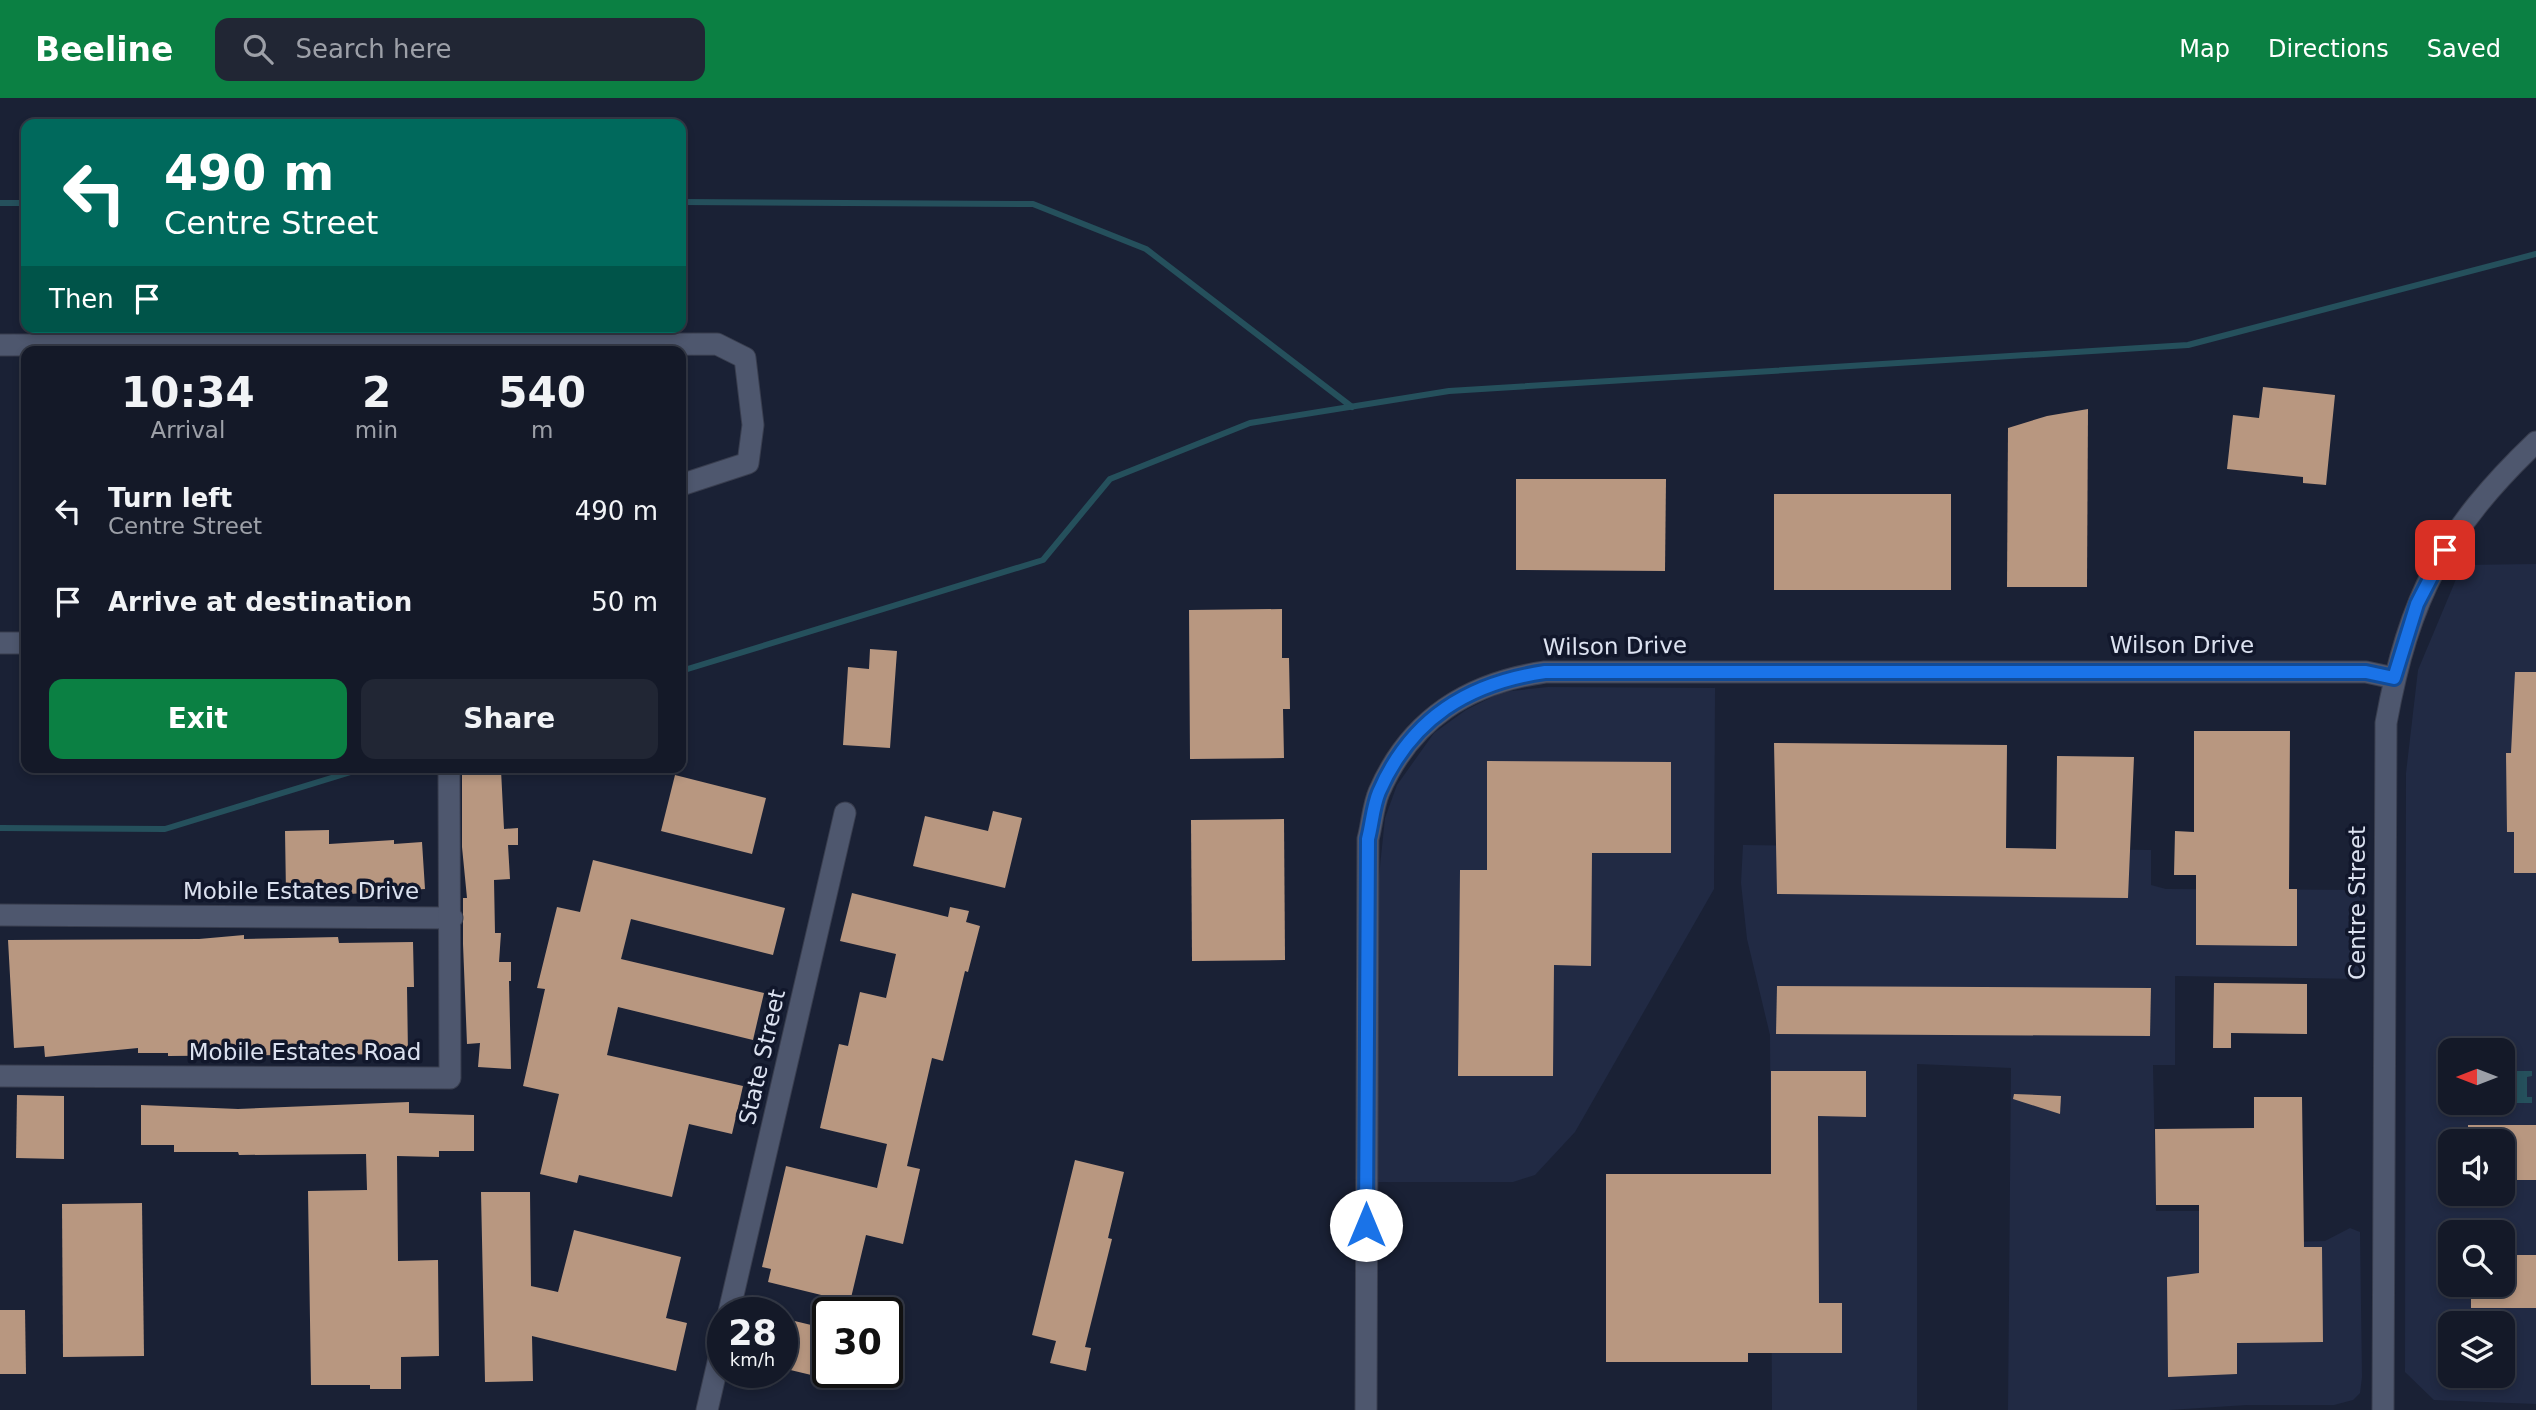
<!DOCTYPE html>
<style>
:root{--surface:#141928;--page:#212634;--text:#f1f3f6;--muted:#9da0a8;--line:#333845;--accent:#0b8043}
body{margin:0;font-family:"DejaVu Sans",sans-serif;background:var(--page);color:var(--text);height:100vh;display:flex;flex-direction:column;font-size:26px;white-space:nowrap}
*{box-sizing:border-box;margin:0}
p{font-size:23px;color:var(--muted)}
.icon{flex:none;width:38px;height:38px;fill:none;stroke:currentColor;stroke-width:2;stroke-linecap:round;stroke-linejoin:round}
.map{position:relative;flex:1;overflow:hidden}
.side{position:absolute;left:21px;top:248px;width:665px;height:427px;display:flex;flex-direction:column;background:var(--surface);border-radius:14px;box-shadow:0 4px 10px #0003,0 0 0 2px var(--line)}
.side>*{flex:none}
.hud{position:absolute;left:21px;top:21px;width:665px;height:214px;border-radius:14px;box-shadow:0 4px 10px #0003,0 0 0 2px var(--line);background:#00695c;color:#fff;overflow:hidden}
.needle{width:46px;rotate:270deg}
.tools{position:absolute;left:2438px;top:940px;display:grid;gap:14px}
.tools a{display:grid;place-items:center;width:77px;height:77px;border-radius:14px;background:var(--surface);box-shadow:0 4px 10px #0003,0 0 0 2px var(--line);font-size:35px}
.speed{position:absolute;left:707px;top:1199px;display:flex;gap:14px;font-size:35px;font-weight:700;text-align:center}
.speed>*{display:grid;place-content:center;width:91px;height:91px;border-radius:50%;background:var(--surface);box-shadow:0 4px 10px #0003,0 0 0 2px var(--line);line-height:1}
.speed small{font-size:18px;font-weight:400}
.speed .limit{border:4px solid #111;border-radius:10px;background:#fff;color:#111}
.pin{position:absolute;display:grid;place-items:center;width:60px;height:60px;color:#fff;margin:-30px;border-radius:14px;box-shadow:0 4px 10px #0006}
.me{position:absolute;width:77px;margin:-38px;rotate:0deg;stroke-linejoin:round;filter:drop-shadow(0 0 5px #0008)}
.turn{display:flex;align-items:center;gap:24px;height:147px;padding:0 28px;font-size:32px}
.turn .icon{width:91px;height:91px;stroke-width:2.5}
.turn b{display:block;font-size:49px;line-height:60px}
.then{display:flex;align-items:center;height:66px;padding:0 28px;background:#0003;gap:14px;font-size:26px}
.eta{display:flex;justify-content:space-evenly;align-items:center;height:119px;text-align:center}
.eta b{font-size:42px;font-weight:700;line-height:49px}
.cta{display:flex;gap:14px;margin-top:auto;padding:14px 28px}
.cta a{flex:1;height:80px;border-radius:14px;background:var(--accent);color:#fff;font-size:28px;font-weight:700;line-height:80px;text-align:center}
.cta a+a{background:var(--page);color:var(--text)}
ul{padding:0;list-style:none}
li{display:flex;align-items:center;gap:21px;height:91px;padding:0 28px}
li div{flex:1}
li b{display:block;font-size:26px}
li em{font-style:normal}
header{display:flex;align-items:center;gap:42px;box-sizing:border-box;height:98px;padding:0 35px;background:var(--accent);color:#fff}
header strong{font-size:33px}
nav{display:flex;gap:38px;margin-inline-start:auto;font-size:24px}
.search{width:490px;height:63px;background:var(--page);display:flex;align-items:center;gap:18px;box-sizing:border-box;padding:0 24px;border-radius:14px;color:var(--muted);font-size:26px}
.map>svg:first-child{display:block}
</style>
<header>
<strong>Beeline</strong>
<div class="search"><svg class="icon" aria-label="search" viewBox="0 0 24 24"><circle cx="10" cy="10" r="6"/><path d="M15 15l6 6"/></svg>Search here</div>
<nav><a>Map</a><a>Directions</a><a>Saved</a></nav>
</header>
<div class="map">
<svg width="2536" height="1312" viewBox="0 0 2536 1312">
<rect width="100%" height="100%" fill="#1a2135"/>
<!-- built -->
<g fill="#212a44" fill-rule="evenodd">
<path d="M2536 466V1306L2434 1302 2405 1274 2406 675 2418 572 2462 467ZM2450 952H2502V1004H2450ZM2450 1043H2502V1096H2450ZM2450 1134H2502V1186H2450ZM2450 1225H2502V1278H2450Z"/>
<polygon points="1548,589 1715,590 1714,791 1575,1034 1535,1077 1513,1084 1377,1084 1379,778 1385,720 1397,687 1434,635 1466,612 1502,594"/>
<polygon points="1743,747 2151,752 2151,787 2166,791 2360,792 2360,881 2175,878 2175,967 2153,967 2156,1113 2244,1113 2246,1145 2325,1143 2350,1130 2360,1134 2362,1279 2360,1295 2353,1302 2334,1307 2247,1307 2169,1312 2008,1312 2011,970 1917,966 1917,1312 1772,1312 1770,937 1747,841 1741,785"/>
</g>
<!-- water -->
<polygon fill="#25505c" points="2532,973 2532,978 2527,979 2527,999 2532,999 2532,1005 2514,1005 2514,973"/>
<g fill="none" stroke-linecap="round" stroke-linejoin="round">
<!-- stream -->
<g stroke="#25505c" stroke-width="6">
<polyline points="681,104 1033,106 1146,151 1352,309"/>
<polyline points="0,105 26,105"/>
<polyline points="681,573 1043,462 1110,381 1250,325 1449,293 2188,247 2536,156"/>
<polyline points="0,730 165,731 364,670"/>
</g>
</g>
<!-- building -->
<g fill="#b89780">
<polygon points="2263,289 2335,297 2326,387 2303,385 2303,379 2227,371 2233,317 2259,320"/>
<polygon points="2088,311 2087,489 2007,489 2008,330 2047,318"/>
<polygon points="1516,381 1666,381 1665,473 1516,472"/>
<rect x="1774" y="396" width="177" height="96"/>
<polygon points="1282,511 1282,560 1289,560 1290,611 1283,611 1284,660 1190,661 1189,512"/>
<polygon points="870,551 897,553 890,650 843,647 848,569 869,571"/>
<polygon points="2515,574 2536,574 2536,775 2514,775 2514,734 2507,734 2506,655 2511,655"/>
<polygon points="2194,633 2290,633 2289,791 2297,791 2297,848 2196,847 2196,777 2174,777 2175,733 2194,734"/>
<polygon points="1774,645 2007,647 2006,750 2056,751 2057,658 2134,659 2128,800 1777,796"/>
<polygon points="1487,663 1671,664 1671,755 1592,755 1591,868 1554,867 1553,978 1458,978 1460,772 1487,772"/>
<polygon points="501,672 504,731 518,730 518,747 508,747 510,781 494,782 495,835 501,835 499,864 511,864 511,883 509,883 511,971 478,969 480,945 467,946 463,846 463,800 467,800 462,749 462,674"/>
<polygon points="675,677 766,700 752,756 661,733"/>
<polygon points="993,713 1022,720 1005,790 913,768 925,718 988,733"/>
<polygon points="1284,721 1285,862 1192,863 1191,722"/>
<polygon points="329,732 329,746 394,742 394,746 422,744 425,791 350,796 350,793 286,796 285,733"/>
<polygon points="593,762 785,810 773,857 631,821 621,861 764,895 753,942 618,909 607,957 743,988 732,1036 689,1026 672,1099 579,1077 577,1085 540,1076 559,996 523,988 545,891 537,890 557,809 580,814"/>
<polygon points="852,795 948,819 950,809 969,813 966,824 980,828 968,874 965,873 943,963 932,960 907,1068 920,1071 903,1146 866,1137 850,1204 768,1184 771,1171 762,1169 786,1068 877,1090 887,1046 820,1030 839,946 848,948 860,894 886,900 896,856 840,843"/>
<polygon points="244,837 244,841 338,839 339,845 413,844 414,889 407,889 408,956 168,958 168,955 138,955 138,950 45,959 44,948 14,950 8,842 199,841"/>
<polygon points="2214,885 2307,886 2307,936 2231,935 2231,950 2213,950"/>
<polygon points="1777,888 2151,890 2150,938 1776,936"/>
<polygon points="1771,973 1866,973 1866,1019 1818,1018 1819,1205 1842,1205 1842,1255 1748,1255 1748,1264 1606,1264 1606,1076 1771,1076"/>
<polygon points="2014,996 2061,998 2060,1016 2013,1001"/>
<polygon points="17,997 64,998 64,1061 16,1060"/>
<polygon points="2254,999 2302,999 2304,1149 2322,1149 2323,1244 2237,1245 2237,1276 2168,1279 2167,1179 2199,1175 2199,1107 2156,1107 2155,1031 2254,1030"/>
<polygon points="409,1004 409,1015 474,1017 474,1053 439,1053 439,1059 397,1058 398,1163 438,1162 439,1258 401,1259 401,1291 370,1291 370,1287 311,1287 308,1093 367,1092 366,1056 239,1057 238,1054 174,1054 174,1047 141,1047 141,1007 238,1011"/>
<polygon points="2468,1027 2536,1027 2536,1082 2502,1082 2502,1043 2468,1043"/>
<polygon points="1075,1062 1124,1074 1108,1140 1112,1141 1085,1249 1091,1250 1086,1273 1050,1265 1056,1243 1032,1237"/>
<polygon points="481,1094 530,1094 531,1188 558,1194 574,1132 681,1159 666,1220 687,1225 676,1273 532,1238 533,1283 485,1284"/>
<polygon points="142,1105 144,1258 63,1259 62,1106"/>
<polygon points="2502,1157 2536,1157 2536,1210 2471,1210 2471,1186 2502,1186"/>
<polygon points="0,1212 25,1212 26,1276 0,1276"/>
<polygon points="782,1220 828,1231 828,1281 782,1270"/>
</g>
<g fill="none" stroke-linecap="round" stroke-linejoin="round">
<defs>
<g id="street">
<polyline points="0,247 717,246 745,260 753,327 748,365 681,387"/>
<polyline points="0,545 26,545"/>
<polyline points="0,817 452,820"/>
<polyline points="0,978 450,980 449,670"/>
<polyline points="729,1214 845,715"/>
<polyline points="707,1312 723,1243"/>
<path d="M1366 1312 1368 741C1372 726 1373 708 1379 694 1411 620 1469 585 1545 574H2366L2394 580"/>
<path d="M2383 1312 2386 625C2409 499 2444 432 2536 344"/>
</g>
</defs>
<!-- street casing -->
<use href="#street" stroke="#393e4f" stroke-width="23"/>
<!-- street -->
<use href="#street" stroke="#4e576e" stroke-width="21"/>
</g>
<g fill="none" stroke-linecap="round" stroke-linejoin="round">
<defs>
<path id="route" d="M1366 1127 1368 741C1372 726 1373 708 1379 694 1411 620 1469 585 1545 574H2366L2394 580 2417 506 2445 452"/>
</defs>
<!-- route casing -->
<use href="#route" stroke="#114b97" stroke-width="18"/>
<!-- route -->
<use href="#route" stroke="#1a73e8" stroke-width="12"/>
</g>
<g text-anchor="middle" dominant-baseline="central" stroke-width="7" stroke-linejoin="round" paint-order="stroke">
<!-- street labels -->
<g font-size="23" fill="#dce2f0" stroke="#11172b">
<text x="2182" y="547">Wilson Drive</text>
<text transform="translate(1615 548) rotate(-1)">Wilson Drive</text>
<text x="301" y="793">Mobile Estates Drive</text>
<text transform="translate(2357 805) rotate(-90)">Centre Street</text>
<text x="305" y="954">Mobile Estates Road</text>
<text transform="translate(762 959) rotate(-77)">State Street</text>
</g>
</g>
</svg>
<div class="tools">
<a><svg class="needle" viewBox="-14 -14 28 28"><path d="M0-13l5 13h-10z" fill="#e53935"/><path d="M0 13l5-13h-10z" fill="#9da0a8"/></svg></a>
<a><svg class="icon" aria-label="sound" viewBox="0 0 24 24"><path d="M4 9h4l5-4v14l-5-4H4zM17 9q2 3 0 6"/></svg></a>
<a><svg class="icon" aria-label="search" viewBox="0 0 24 24"><circle cx="10" cy="10" r="6"/><path d="M15 15l6 6"/></svg></a>
<a><svg class="icon" aria-label="layers" viewBox="0 0 24 24"><path d="M12 4l9 5-9 5-9-5zM3 14l9 5 9-5"/></svg></a>
</div>
<div class="speed"><div>28<small>km/h</small></div><div class="limit">30</div></div>
<div class="pin" style="left:2445px;top:452px;background:#d93025"><svg class="icon" aria-label="arrive" viewBox="0 0 24 24"><path d="M6 21V4h12l-3 4 3 4H6"/></svg></div>
<svg class="me" style="left:1366px;top:1127px" viewBox="-20 -20 40 40"><circle r="19" fill="#fff"/><path d="M0-13L10 11 0 6-10 11z" fill="#1a73e8"/></svg>
<div class="hud">
<div class="turn"><svg class="icon" aria-label="left" viewBox="0 0 24 24"><path d="M17 20v-9H6M10 6l-5 5 5 5"/></svg><div><b>490 m</b>Centre Street</div></div>
<div class="then">Then<svg class="icon" aria-label="arrive" viewBox="0 0 24 24"><path d="M6 21V4h12l-3 4 3 4H6"/></svg></div>
</div>
<section class="side">
<div class="eta">
<div><b>10:34</b><p>Arrival</p></div>
<div><b>2</b><p>min</p></div>
<div><b>540</b><p>m</p></div>
</div>
<ul>
<li><svg class="icon" aria-label="left" viewBox="0 0 24 24"><path d="M17 20v-9H6M10 6l-5 5 5 5"/></svg><div><b>Turn left</b><p>Centre Street</p></div><em>490 m</em></li>
<li><svg class="icon" aria-label="arrive" viewBox="0 0 24 24"><path d="M6 21V4h12l-3 4 3 4H6"/></svg><div><b>Arrive at destination</b></div><em>50 m</em></li>
</ul>
<div class="cta"><a>Exit</a><a>Share</a></div>
</section>
</div>
